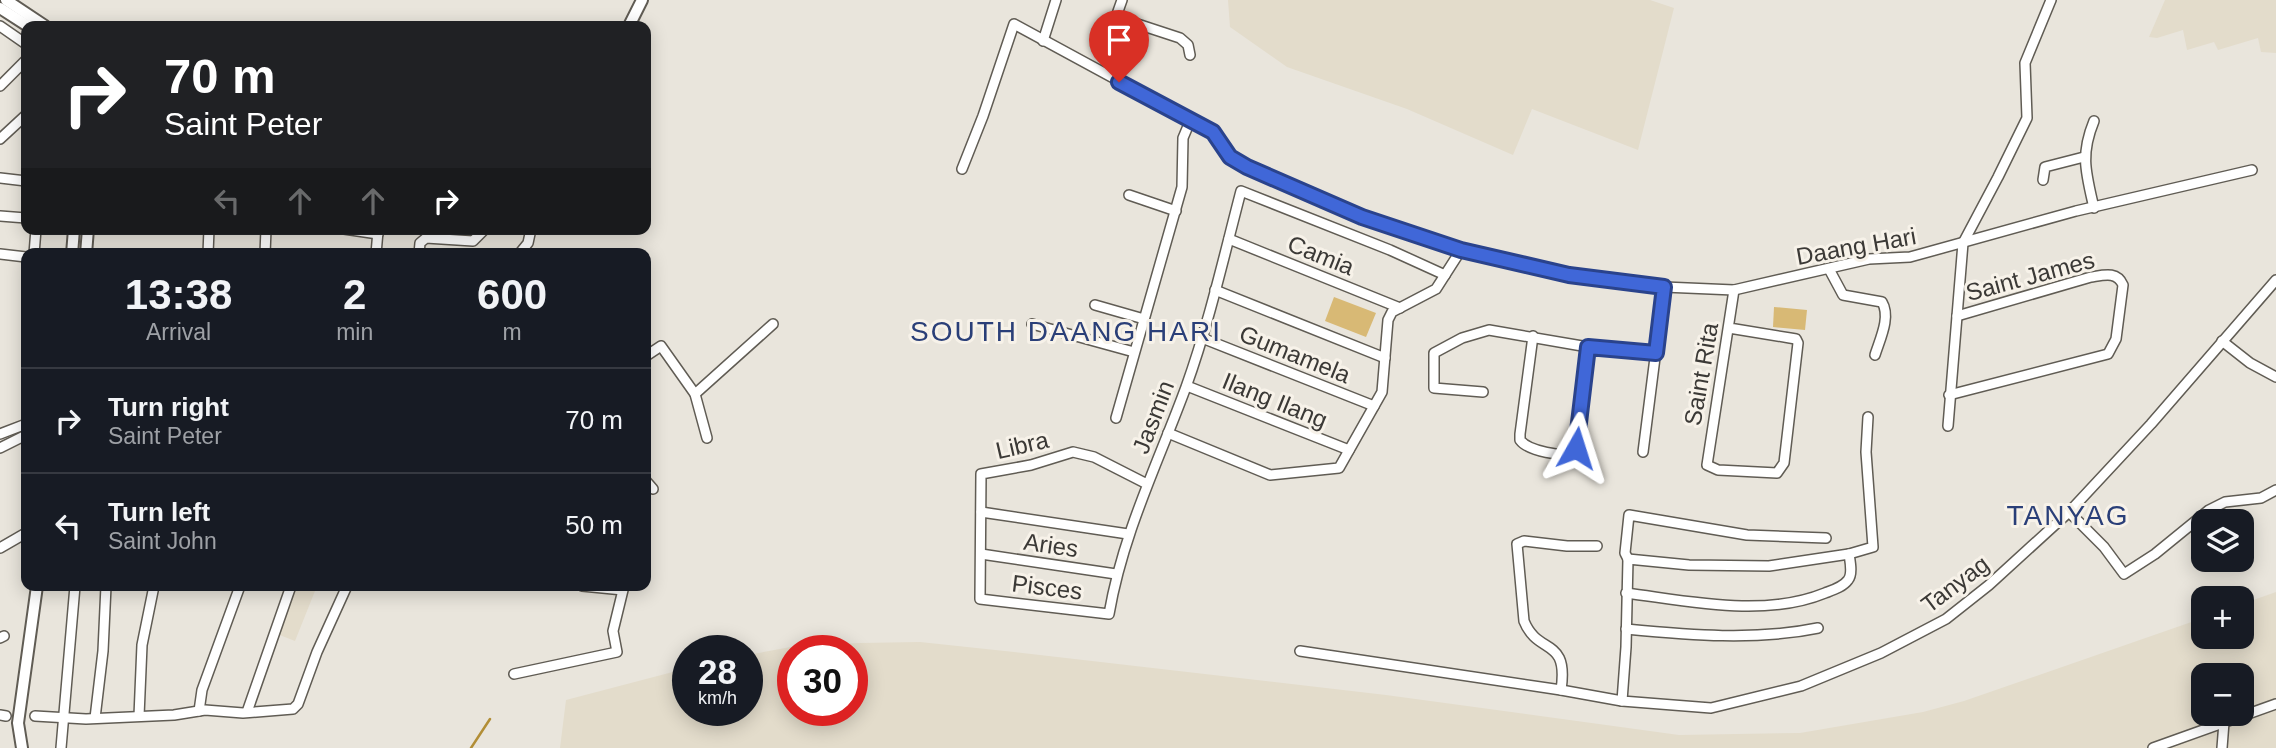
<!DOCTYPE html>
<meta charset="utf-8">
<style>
:root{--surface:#171b24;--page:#242831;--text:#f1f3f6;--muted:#9ea1a6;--line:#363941}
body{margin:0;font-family:Arial,sans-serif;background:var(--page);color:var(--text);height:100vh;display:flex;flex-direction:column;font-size:26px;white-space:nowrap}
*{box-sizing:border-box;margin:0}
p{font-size:23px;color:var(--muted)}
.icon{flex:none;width:38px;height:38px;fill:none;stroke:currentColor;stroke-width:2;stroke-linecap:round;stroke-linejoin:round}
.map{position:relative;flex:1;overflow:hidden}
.details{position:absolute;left:21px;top:248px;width:630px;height:343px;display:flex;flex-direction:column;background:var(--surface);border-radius:14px;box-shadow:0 4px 18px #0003}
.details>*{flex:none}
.guide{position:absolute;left:21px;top:21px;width:630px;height:214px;border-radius:14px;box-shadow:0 4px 18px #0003;background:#202124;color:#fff;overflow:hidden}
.tools{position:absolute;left:2191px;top:509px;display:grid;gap:14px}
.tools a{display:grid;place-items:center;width:63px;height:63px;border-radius:14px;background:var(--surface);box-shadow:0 4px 18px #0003;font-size:35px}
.speed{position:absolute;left:672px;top:635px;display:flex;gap:14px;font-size:35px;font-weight:700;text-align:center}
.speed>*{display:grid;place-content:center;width:91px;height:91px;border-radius:50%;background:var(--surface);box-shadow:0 4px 18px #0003;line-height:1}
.speed small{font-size:18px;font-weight:400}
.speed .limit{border:10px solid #d22;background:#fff;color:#111}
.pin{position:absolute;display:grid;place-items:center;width:60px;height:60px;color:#fff;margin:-72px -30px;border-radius:50% 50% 50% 0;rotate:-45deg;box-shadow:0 0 7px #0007}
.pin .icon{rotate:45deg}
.me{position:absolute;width:77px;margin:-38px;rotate:6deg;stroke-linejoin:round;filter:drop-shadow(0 0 5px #0008)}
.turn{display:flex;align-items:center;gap:24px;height:147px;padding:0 28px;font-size:32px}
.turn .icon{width:91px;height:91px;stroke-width:2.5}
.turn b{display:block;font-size:49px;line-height:60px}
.lanes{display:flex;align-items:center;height:66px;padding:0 28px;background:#0003;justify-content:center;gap:35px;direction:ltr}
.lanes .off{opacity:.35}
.eta{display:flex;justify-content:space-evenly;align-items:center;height:119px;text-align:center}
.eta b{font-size:42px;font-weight:700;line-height:49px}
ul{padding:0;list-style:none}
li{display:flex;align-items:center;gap:21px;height:105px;padding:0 28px;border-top:2px solid var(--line)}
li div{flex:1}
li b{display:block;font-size:26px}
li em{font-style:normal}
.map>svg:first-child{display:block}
</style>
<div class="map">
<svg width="2276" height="748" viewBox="0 0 2276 748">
<rect width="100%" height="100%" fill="#e9e5dc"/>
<!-- built -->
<g fill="#e3dccb" fill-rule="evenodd">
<polygon points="1228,0 1650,0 1674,8 1638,150 1532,109 1513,155 1407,109 1287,67 1230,27"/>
<polygon points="2165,0 2276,0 2276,53 2261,52 2258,38 2218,50 2214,42 2187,50 2183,30 2157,38 2149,37"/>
<polygon points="297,586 317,586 295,641 277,634"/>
<path d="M2276 592V748H560L566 700 688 668V710H747V655L796 646 860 643 920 642 1014 652 1386 695 1679 735 1800 733 1923 712 1964 701 2203 618V637H2242V604ZM793 651H852V710H793ZM2203 676H2242V714H2203Z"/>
</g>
<!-- green -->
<g fill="#d8b975">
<polygon points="1334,297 1376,313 1366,337 1325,321"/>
<polygon points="1774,307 1807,310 1805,330 1773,327"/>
</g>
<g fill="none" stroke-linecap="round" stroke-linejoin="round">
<!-- stream -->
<polyline stroke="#b28e36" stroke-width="2.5" points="471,748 490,719"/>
<defs>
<g id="minor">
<polyline points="1122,0 1116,17 1180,38 1188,45 1190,55"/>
<polyline points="0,26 26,44"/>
<polyline points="1043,41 1056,0"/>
<polyline points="0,86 26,60"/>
<path d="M2094 121C2080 155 2086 173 2094 208"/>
<polyline points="0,139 26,115"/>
<polyline points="962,169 983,116 1014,24 1213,132 1230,157 1247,167 1362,217 1461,250 1569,275 1664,287 1734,290 1869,259 1910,257 2076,211 2252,170"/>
<polyline points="0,178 26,181"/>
<polyline points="2043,180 2045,167 2084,157"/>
<polyline points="1129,195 1176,211"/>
<polyline points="0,216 26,218"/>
<polyline points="344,229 378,234"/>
<polyline points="1229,239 1400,308"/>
<polyline points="0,254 26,257"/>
<polyline points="34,254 36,229"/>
<polyline points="208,254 209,229"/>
<polyline points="265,254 266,229"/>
<polyline points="376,254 378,231"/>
<polyline points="419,254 420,243 426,238 473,241 485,229"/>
<polyline points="519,254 528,243 531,229"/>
<path d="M1829 269 1843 295 1882 302C1891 317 1880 339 1875 355"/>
<polyline points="1215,290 1385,358"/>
<polyline points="1095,305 1144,319"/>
<polyline points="1032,324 1134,352"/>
<polyline points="1729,328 1790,338 1796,339 1798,343 1784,463 1777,473 1718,470 1707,465 1734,290"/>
<path d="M1533 336 1520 434V440C1528 451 1564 458 1575 452L1588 347"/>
<polyline points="1202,338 1374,406"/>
<polyline points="2222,341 2250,363 2276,377"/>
<polyline points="646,356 661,346 695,394 707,438"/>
<polyline points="1187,386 1349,450"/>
<polyline points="1483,392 1434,388 1434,353 1462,338 1489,330 1588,347 1656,353"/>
<polyline points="695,394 773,324"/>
<path d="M1949 395 2108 354 2116 339 2123 285C2117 271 2104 275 2091 277L1957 316"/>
<polyline points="1868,417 1866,452 1873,547 1849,554 1769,566 1689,565 1628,559 1626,647 1622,701 1711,708 1801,686 1881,653 1946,619 1989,585 2069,512 2151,424 2276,280"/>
<polyline points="1116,418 1182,187 1183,138 1191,119"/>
<polyline points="1948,426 1963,243 1998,177 2027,118 2025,63 2051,0"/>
<polyline points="1168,433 1270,475 1339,468 1382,392 1388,320 1392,312 1436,289 1461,250"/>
<polyline points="0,434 26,424"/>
<polyline points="0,448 26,435"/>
<polyline points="1643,452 1664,287"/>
<polyline points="646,481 653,489"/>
<path d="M1147 484 1094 457 1073 452 1031 465 981 474 980 599 1109 614C1123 533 1158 463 1186 387 1209 323 1224 256 1241 191L1390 250 1445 275"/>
<polyline points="981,512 1128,534"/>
<polyline points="2069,512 2104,547 2124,574 2155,554 2209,510 2225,502 2261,498 2276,490"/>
<polyline points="0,548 26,533"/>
<polyline points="981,554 1116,574"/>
<polyline points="1628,559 1625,553 1629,515 1747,535 1826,538"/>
<path d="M1626 593C1689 601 1764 618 1825 593 1833 590 1843 587 1848 580 1853 574 1850 561 1849 554"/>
<path d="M1626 629C1690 635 1755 641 1818 628"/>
<polyline points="0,638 4,636"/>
<polyline points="1300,651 1561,690 1622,701"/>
<polyline points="514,674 617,652 613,631 623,590 582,586"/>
<path d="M1561 690C1569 636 1538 656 1524 621L1517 544 1524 541 1567 546H1597"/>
<polyline points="199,711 202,690 240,586"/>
<polyline points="247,712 291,586"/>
<polyline points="0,715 6,716"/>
<polyline points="35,716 86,719 174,715 205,710 243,713 293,709 298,704 317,652 347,586"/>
<polyline points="139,716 142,645 154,586"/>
<polyline points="95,718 103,651 106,586"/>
<polyline points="61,748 75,586"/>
<polyline points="2153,748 2276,704"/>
<polyline points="2222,748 2224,722"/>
</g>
<g id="tertiary">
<polyline points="6,0 45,26"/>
<polyline points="0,8 28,26"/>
<polyline points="629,26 642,0"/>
<polyline points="72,254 74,229"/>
<polyline points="86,254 88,229"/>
<polyline points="22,748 18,723 37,586"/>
</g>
</defs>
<!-- minor casing -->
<use href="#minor" stroke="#605c54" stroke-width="12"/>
<!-- tertiary casing -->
<use href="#tertiary" stroke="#605c54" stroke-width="14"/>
<!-- minor -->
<use href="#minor" stroke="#fff" stroke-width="9"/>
<!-- tertiary -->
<use href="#tertiary" stroke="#fff" stroke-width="10"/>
</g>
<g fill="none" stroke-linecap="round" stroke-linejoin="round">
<defs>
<polyline id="route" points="1119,82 1213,132 1230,157 1247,167 1362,217 1461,250 1569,275 1664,287 1656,353 1588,347 1576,448"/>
</defs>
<!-- route casing -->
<use href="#route" stroke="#2a438c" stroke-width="18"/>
<!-- route -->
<use href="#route" stroke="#4067d8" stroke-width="12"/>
</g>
<g text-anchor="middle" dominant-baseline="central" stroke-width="6" stroke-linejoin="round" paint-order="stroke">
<!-- street labels -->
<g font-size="24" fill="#3b3936" stroke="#f7f2e9">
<text transform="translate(1856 246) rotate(-10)">Daang Hari</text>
<text transform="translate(1321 255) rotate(22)">Camia</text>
<text transform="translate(2030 276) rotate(-15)">Saint James</text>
<text transform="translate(1295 354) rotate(22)">Gumamela</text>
<text transform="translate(1701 374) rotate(-80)">Saint Rita</text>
<text transform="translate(1275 400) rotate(22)">Ilang Ilang</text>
<text transform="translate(1153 417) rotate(-69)">Jasmin</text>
<text transform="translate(1022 445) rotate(-13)">Libra</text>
<text transform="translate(1051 545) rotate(8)">Aries</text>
<text transform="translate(1955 584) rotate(-37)">Tanyag</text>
<text transform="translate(1047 587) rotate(7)">Pisces</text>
</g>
<!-- quarter labels -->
<g font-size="28" letter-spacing="2" fill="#2a3f78" stroke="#f7f2e9">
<text x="1066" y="331">SOUTH DAANG HARI</text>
<text x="2068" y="515">TANYAG</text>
</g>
</g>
</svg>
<div class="tools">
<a><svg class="icon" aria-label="layers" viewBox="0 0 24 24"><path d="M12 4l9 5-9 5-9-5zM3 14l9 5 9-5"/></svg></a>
<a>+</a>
<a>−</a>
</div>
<div class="speed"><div>28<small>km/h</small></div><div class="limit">30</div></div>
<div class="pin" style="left:1119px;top:82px;background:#d93025"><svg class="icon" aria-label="arrive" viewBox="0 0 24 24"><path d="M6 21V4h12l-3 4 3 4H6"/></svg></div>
<svg class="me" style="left:1576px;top:448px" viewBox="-20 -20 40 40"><path d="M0-17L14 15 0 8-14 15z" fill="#4067d8" stroke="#fff" stroke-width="4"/></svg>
<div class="guide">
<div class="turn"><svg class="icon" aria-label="right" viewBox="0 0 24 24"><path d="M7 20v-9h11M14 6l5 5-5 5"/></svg><div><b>70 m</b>Saint Peter</div></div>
<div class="lanes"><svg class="icon off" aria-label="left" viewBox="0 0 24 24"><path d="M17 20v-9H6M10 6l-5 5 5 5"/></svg><svg class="icon off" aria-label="ahead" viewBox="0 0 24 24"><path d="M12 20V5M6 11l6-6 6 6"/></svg><svg class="icon off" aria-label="ahead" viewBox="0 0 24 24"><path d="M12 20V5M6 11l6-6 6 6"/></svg><svg class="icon" aria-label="right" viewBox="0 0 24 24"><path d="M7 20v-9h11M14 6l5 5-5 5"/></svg></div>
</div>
<section class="details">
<div class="eta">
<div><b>13:38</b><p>Arrival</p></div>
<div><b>2</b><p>min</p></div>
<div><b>600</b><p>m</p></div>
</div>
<ul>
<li><svg class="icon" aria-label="right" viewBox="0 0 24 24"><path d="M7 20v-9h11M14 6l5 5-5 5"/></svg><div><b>Turn right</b><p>Saint Peter</p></div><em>70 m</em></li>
<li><svg class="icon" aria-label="left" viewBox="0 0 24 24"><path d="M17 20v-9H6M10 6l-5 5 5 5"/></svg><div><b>Turn left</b><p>Saint John</p></div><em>50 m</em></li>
</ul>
</section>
</div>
